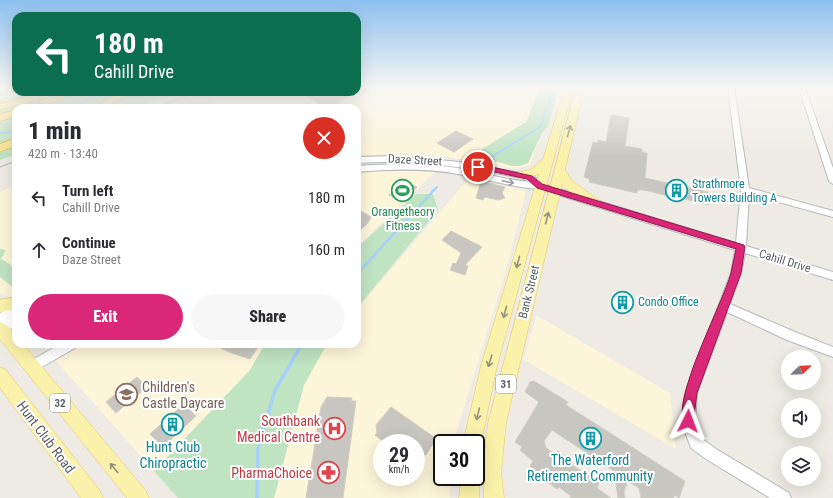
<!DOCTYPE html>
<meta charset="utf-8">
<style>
:root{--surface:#fff;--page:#f7f7f7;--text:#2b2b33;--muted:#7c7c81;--accent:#db2777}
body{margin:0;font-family:"Roboto Condensed",sans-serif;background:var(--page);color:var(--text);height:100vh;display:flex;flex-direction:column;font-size:15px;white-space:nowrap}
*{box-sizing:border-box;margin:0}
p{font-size:13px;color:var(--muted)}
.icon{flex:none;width:22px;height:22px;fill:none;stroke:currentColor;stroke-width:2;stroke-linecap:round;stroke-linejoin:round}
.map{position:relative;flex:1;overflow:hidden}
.panel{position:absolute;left:12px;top:104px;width:349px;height:244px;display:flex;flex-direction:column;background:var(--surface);border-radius:12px;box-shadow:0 4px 16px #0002}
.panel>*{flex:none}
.banner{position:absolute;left:12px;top:12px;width:349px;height:84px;border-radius:12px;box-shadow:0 4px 16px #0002;background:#0b6e4f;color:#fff;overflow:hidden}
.needle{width:26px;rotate:67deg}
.controls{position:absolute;left:781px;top:350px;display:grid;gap:8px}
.controls a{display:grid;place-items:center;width:40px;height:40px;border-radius:50%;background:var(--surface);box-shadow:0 4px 16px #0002;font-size:20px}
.speed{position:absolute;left:373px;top:434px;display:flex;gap:8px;font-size:20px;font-weight:700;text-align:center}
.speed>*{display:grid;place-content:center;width:52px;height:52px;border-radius:50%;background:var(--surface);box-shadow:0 4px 16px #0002;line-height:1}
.speed small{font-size:10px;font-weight:400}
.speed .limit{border:2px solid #111;border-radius:6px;background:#fff;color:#111}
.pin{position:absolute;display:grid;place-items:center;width:34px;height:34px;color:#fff;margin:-17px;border:2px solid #fff;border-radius:50%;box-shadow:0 1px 4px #0007}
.me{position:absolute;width:44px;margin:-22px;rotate:3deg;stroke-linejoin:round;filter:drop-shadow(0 0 3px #0008)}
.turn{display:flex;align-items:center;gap:14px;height:84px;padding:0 16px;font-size:18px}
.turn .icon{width:52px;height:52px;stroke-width:2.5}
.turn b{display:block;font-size:28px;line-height:34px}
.round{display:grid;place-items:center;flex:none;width:42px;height:42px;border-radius:21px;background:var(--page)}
.head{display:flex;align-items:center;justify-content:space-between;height:68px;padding:0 16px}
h1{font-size:24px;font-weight:800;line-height:30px}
.button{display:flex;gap:8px;margin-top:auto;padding:8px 16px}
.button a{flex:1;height:46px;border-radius:24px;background:var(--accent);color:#fff;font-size:16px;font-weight:800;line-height:46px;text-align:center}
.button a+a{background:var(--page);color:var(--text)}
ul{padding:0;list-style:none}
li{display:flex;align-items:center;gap:12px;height:52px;padding:0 16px}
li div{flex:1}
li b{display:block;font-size:15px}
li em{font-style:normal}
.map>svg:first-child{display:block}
</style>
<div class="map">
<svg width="833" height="498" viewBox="0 0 833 498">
<rect width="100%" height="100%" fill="#edebe3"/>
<!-- commercial -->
<g fill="#fcf5d9" fill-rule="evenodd">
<polygon points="357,88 558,88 530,165 516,169 449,157 409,153 357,156 357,108 199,108 236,92 357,92"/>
<polygon points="394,170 435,172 357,247 357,172"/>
<path d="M469 178 526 191 505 274 453 443H442V477H451L450 498H274L304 385 323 349 327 344H357V309ZM382 443H416V477H382Z"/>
<polygon points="16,185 16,296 8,297 0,294 0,192"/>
<polygon points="536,315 670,393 676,449 524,360"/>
<polygon points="41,344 265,344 250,370 154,471"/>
</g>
<!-- green -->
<g fill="#c0e3c2">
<polygon points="11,88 16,88 16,92 177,92 135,108 16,108 16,154 0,160 0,91"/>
<polygon points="540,88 559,88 548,126 542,133 528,163 520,166 512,166 485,158 482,152 482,149 526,122"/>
<polygon points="416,194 433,194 438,210 357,308 357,248"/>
<polygon points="0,249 6,250 1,259 11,265 16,277 16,290 0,277"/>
<polygon points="265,344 327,344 304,385 274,498 178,498 154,471 250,370"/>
</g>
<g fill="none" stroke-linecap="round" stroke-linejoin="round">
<!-- stream-far2 -->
<g stroke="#a6d1fa" stroke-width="2">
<polyline points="66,108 110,92"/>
<polyline points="0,133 10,132 16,127"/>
<polyline points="491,157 540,127 554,88"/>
<polyline points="433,191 437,187"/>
</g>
<!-- stream-far1 -->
<polyline stroke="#a6d1fa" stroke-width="2.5" points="357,274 434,190"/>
<!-- stream -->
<polyline stroke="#a6d1fa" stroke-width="3.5" points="257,498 258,449 275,390 302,344"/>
</g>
<!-- building -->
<g fill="#c8c6c0" stroke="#d1cdc1">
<polygon points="357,88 375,88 360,95 357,92 336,103 339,104 331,108 327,108 299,92 357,92"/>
<polygon points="611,115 629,118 625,146 642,149 642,152 647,153 645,178 708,192 709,205 681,198 681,202 673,200 673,197 644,190 637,190 637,193 589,182 590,179 584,177 593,142 598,143 598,140 606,142"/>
<polygon points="456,131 473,139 454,152 437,143"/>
<polygon points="481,181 505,187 502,193 505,198 498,200 485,197 483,200 476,198"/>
<polygon points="403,183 410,184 417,187 401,201 389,195"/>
<polygon points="357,209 371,217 367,224 357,233"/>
<polygon points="451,231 482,247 465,265 468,266 465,275 450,270 453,263 456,264 461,253 442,240"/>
<polygon points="212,344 260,344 250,359 229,352"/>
<polygon points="137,377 147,387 116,413 106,402"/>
<polygon points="534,381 568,402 566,405 685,481 679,498 675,495 673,498 641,498 639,488 628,481 624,491 625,498 618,498 616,484 620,475 552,430 544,441 546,448 555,454 558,451 573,462 572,465 599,482 597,488 611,498 570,498 571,496 559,487 557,489 542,478 544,476 530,466 533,461 520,450 522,447 515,442 539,402 525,392 530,382"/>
<polygon points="327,397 352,398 351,401 356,401 343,498 306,498 321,407"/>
<polygon points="184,404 196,416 163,447 150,434"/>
<polygon points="391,407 434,437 434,442 426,455 416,456 416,443 385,443 375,435 377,433 376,425"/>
</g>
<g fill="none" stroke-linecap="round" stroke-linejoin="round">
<defs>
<g id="minor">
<path d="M728 88H734L749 188 833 211V217L749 194 746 246 833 272V280L745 253 741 273 730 304 795 332 833 347V357L787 340 727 312 697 393 695 421 701 438 716 449 789 493 791 498H770L706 459 691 448 681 421 685 393 731 273 735 250 539 189C512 187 485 179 458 174 425 168 391 169 357 172V166C391 164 425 163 458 168 482 173 506 180 530 182L521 178C466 167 413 159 357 163V157L399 156 459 162 532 175 543 184 736 243 741 190Z"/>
<polygon points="799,88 805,88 833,168 833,184 829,181"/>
<polygon points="16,305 16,326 0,335 0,313"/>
<polygon points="60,344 77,344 75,348 35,371 31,373 27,371 25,367 27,363"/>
</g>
<g id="major">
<polygon points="565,88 573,88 497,366 481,443 478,449 476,450 476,443 463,443 481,366 539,174 521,179 515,175 517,173 532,169 543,159"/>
<path d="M576 88H584L565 170 572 181 600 201 598 204C587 207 569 192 562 184L506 423 501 472 504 498H484L483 479 479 477V498H459L461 477H476V458L484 460 488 423Z"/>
<polygon points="16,297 16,309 0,312 0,300"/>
<path d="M0 322C10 325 16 334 16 344H23L146 491 149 498H127L0 339Z"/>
<polygon points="0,367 6,370 100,491 103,498 81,498 0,388"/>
</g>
<g id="highway">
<polygon points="42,92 76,92 75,94 44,105 39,102 48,97 0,110 0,104"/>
<polygon points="120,92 133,92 105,108 92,108"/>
<polygon points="16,110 16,117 0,121 0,114"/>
<polygon points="16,138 16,146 0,152 0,144"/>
</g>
</defs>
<!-- minor casing -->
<use href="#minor" stroke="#b5b8bc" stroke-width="2"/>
<!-- major casing -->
<use href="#major" stroke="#e9c960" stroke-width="1"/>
<!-- highway casing -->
<use href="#highway" stroke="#e2aa0d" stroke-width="1"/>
<!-- minor -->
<use href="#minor" fill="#fff" fill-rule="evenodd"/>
<!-- major -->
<use href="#major" fill="#faf1aa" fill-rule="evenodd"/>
<!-- highway -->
<use href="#highway" fill="#f7e190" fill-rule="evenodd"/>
<!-- tram -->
<g stroke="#b3b4b4" stroke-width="1">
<polyline points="155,108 196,92"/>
<polyline points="0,167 16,161"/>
</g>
</g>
<!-- one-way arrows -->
<defs><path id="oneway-shaft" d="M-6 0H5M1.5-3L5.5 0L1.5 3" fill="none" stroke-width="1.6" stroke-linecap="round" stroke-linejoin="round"/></defs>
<g stroke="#93917c">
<use href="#oneway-shaft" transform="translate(569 131) rotate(-75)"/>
<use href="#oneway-shaft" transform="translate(547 218) rotate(-76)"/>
<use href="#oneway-shaft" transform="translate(518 262) rotate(105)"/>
<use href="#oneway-shaft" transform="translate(505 312) rotate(105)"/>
<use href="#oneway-shaft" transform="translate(490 361) rotate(107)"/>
<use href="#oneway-shaft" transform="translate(478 414) rotate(103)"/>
<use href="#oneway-shaft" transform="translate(114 468) rotate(-130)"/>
</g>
<use stroke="#9d9ea1" href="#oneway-shaft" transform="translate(508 182) rotate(12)"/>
<!-- sky -->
<linearGradient id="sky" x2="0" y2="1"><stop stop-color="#8dc0ef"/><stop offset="0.56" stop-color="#f7f6f2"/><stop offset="1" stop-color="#f7f6f2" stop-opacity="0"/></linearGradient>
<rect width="833" height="157" fill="url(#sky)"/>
<!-- route -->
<path fill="#db2777" stroke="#8e194d" d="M478 164 532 176 542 184 744 245 745 247 741 273 697 393 693 425 688 427 684 425C672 396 722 306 731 273 733 265 734 257 736 249L537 188 527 179 476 168 475 167Z"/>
<!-- icons -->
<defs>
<symbol id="stadium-ring" viewBox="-11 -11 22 22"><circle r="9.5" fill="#fff" stroke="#2e9e5b" stroke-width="1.5"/><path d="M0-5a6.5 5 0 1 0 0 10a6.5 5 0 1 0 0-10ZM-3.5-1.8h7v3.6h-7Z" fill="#2e9e5b"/></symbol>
<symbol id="building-ring" viewBox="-11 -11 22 22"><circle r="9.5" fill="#fff" stroke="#0f9aa8" stroke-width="1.5"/><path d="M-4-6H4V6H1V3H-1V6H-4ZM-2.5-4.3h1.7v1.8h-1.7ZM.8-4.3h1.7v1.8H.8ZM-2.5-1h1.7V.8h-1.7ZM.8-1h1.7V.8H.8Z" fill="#0f9aa8"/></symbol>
<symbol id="school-ring" viewBox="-11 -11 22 22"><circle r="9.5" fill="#fff" stroke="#8d6e63" stroke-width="1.5"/><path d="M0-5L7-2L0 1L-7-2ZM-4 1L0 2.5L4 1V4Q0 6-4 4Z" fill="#8d6e63"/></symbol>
<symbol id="hospital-ring" viewBox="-11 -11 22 22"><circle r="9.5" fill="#fff" stroke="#e0444e" stroke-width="1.5"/><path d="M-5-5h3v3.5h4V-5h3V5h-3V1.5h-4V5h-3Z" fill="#e0444e"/></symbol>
<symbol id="pharmacy-ring" viewBox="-11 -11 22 22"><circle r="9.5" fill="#fff" stroke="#e0444e" stroke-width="1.5"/><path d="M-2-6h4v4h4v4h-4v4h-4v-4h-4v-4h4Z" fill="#e0444e"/></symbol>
</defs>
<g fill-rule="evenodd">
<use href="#stadium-ring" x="390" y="178" width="25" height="25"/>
<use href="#building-ring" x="664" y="178" width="25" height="25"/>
<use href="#building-ring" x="610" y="290" width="25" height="25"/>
<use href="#school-ring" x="114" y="382" width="25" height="25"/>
<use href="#building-ring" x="160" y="412" width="25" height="25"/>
<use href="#hospital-ring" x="322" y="416" width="25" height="25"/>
<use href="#building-ring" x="578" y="426" width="25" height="25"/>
<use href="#pharmacy-ring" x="316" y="460" width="25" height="25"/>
</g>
<g text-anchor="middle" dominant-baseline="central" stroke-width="4" stroke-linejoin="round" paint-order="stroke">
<!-- shield labels -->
<g fill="#fff" stroke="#8c8e92" stroke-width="1">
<rect x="496" y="375" width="20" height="18" rx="3"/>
<rect x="50" y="394" width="20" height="18" rx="3"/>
</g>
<g font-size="11" font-weight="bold" fill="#5b5e63">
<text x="506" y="384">31</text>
<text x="60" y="403">32</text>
</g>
<!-- street labels -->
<g font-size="12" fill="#5b5e63" stroke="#fff">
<text transform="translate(415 160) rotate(3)">Daze Street</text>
<text transform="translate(785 261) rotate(17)">Cahill Drive</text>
<text transform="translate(529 292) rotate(-76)">Bank Street</text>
</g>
<!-- culture labels -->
<g font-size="12" fill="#0d838f" stroke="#fff" text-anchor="start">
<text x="692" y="184">Strathmore<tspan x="692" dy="14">Towers Building A</tspan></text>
<text x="638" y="302">Condo Office</text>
</g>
<!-- leisure labels -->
<g font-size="12" fill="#27864d" stroke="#fff">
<text x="403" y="212">Orangetheory<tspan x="403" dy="14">Fitness</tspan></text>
</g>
<!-- near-education labels -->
<g font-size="14" fill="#785e54" stroke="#fff" text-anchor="start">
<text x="142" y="387">Children's<tspan x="142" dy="16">Castle Daycare</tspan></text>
</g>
<!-- near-health labels -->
<g font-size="14" fill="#be3a42" stroke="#fff" text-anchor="end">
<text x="320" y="421">Southbank<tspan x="320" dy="16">Medical Centre</tspan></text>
<text x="312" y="473">PharmaChoice</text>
</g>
<!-- near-street labels -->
<g font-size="14" fill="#5b5e63" stroke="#fff">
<text transform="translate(46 437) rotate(53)">Hunt Club Road</text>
</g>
<!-- near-culture labels -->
<g font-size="14" fill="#0d838f" stroke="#fff">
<text x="173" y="447">Hunt Club<tspan x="173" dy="16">Chiropractic</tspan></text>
<text x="590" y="460">The Waterford<tspan x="590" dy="16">Retirement Community</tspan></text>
</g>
</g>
</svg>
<div class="controls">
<a><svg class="needle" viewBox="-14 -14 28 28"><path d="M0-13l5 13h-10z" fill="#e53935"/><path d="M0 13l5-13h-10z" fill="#7c7c81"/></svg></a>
<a><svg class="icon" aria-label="sound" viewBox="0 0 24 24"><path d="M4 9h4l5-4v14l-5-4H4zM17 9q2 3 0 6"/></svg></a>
<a><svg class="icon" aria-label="layers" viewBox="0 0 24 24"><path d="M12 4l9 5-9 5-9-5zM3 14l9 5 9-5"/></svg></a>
</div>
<div class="speed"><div>29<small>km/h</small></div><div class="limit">30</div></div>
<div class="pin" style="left:478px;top:167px;background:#d93025"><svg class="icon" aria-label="arrive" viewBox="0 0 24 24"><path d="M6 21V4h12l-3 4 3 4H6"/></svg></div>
<svg class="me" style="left:688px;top:421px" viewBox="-20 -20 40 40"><path d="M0-17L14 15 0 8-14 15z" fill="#db2777" stroke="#fff" stroke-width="4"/></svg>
<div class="banner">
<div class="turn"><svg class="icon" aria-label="left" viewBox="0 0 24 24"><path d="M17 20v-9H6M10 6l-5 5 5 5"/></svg><div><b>180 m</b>Cahill Drive</div></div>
</div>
<section class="panel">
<div class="head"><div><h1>1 min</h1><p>420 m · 13:40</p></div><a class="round" style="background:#d93025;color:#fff"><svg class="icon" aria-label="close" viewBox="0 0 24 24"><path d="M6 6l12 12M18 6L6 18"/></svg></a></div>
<ul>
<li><svg class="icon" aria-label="left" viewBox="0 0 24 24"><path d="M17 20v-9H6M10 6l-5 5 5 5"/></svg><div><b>Turn left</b><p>Cahill Drive</p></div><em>180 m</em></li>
<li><svg class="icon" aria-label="ahead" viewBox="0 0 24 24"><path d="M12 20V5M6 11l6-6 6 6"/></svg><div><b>Continue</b><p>Daze Street</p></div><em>160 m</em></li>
</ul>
<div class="button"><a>Exit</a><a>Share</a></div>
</section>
</div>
